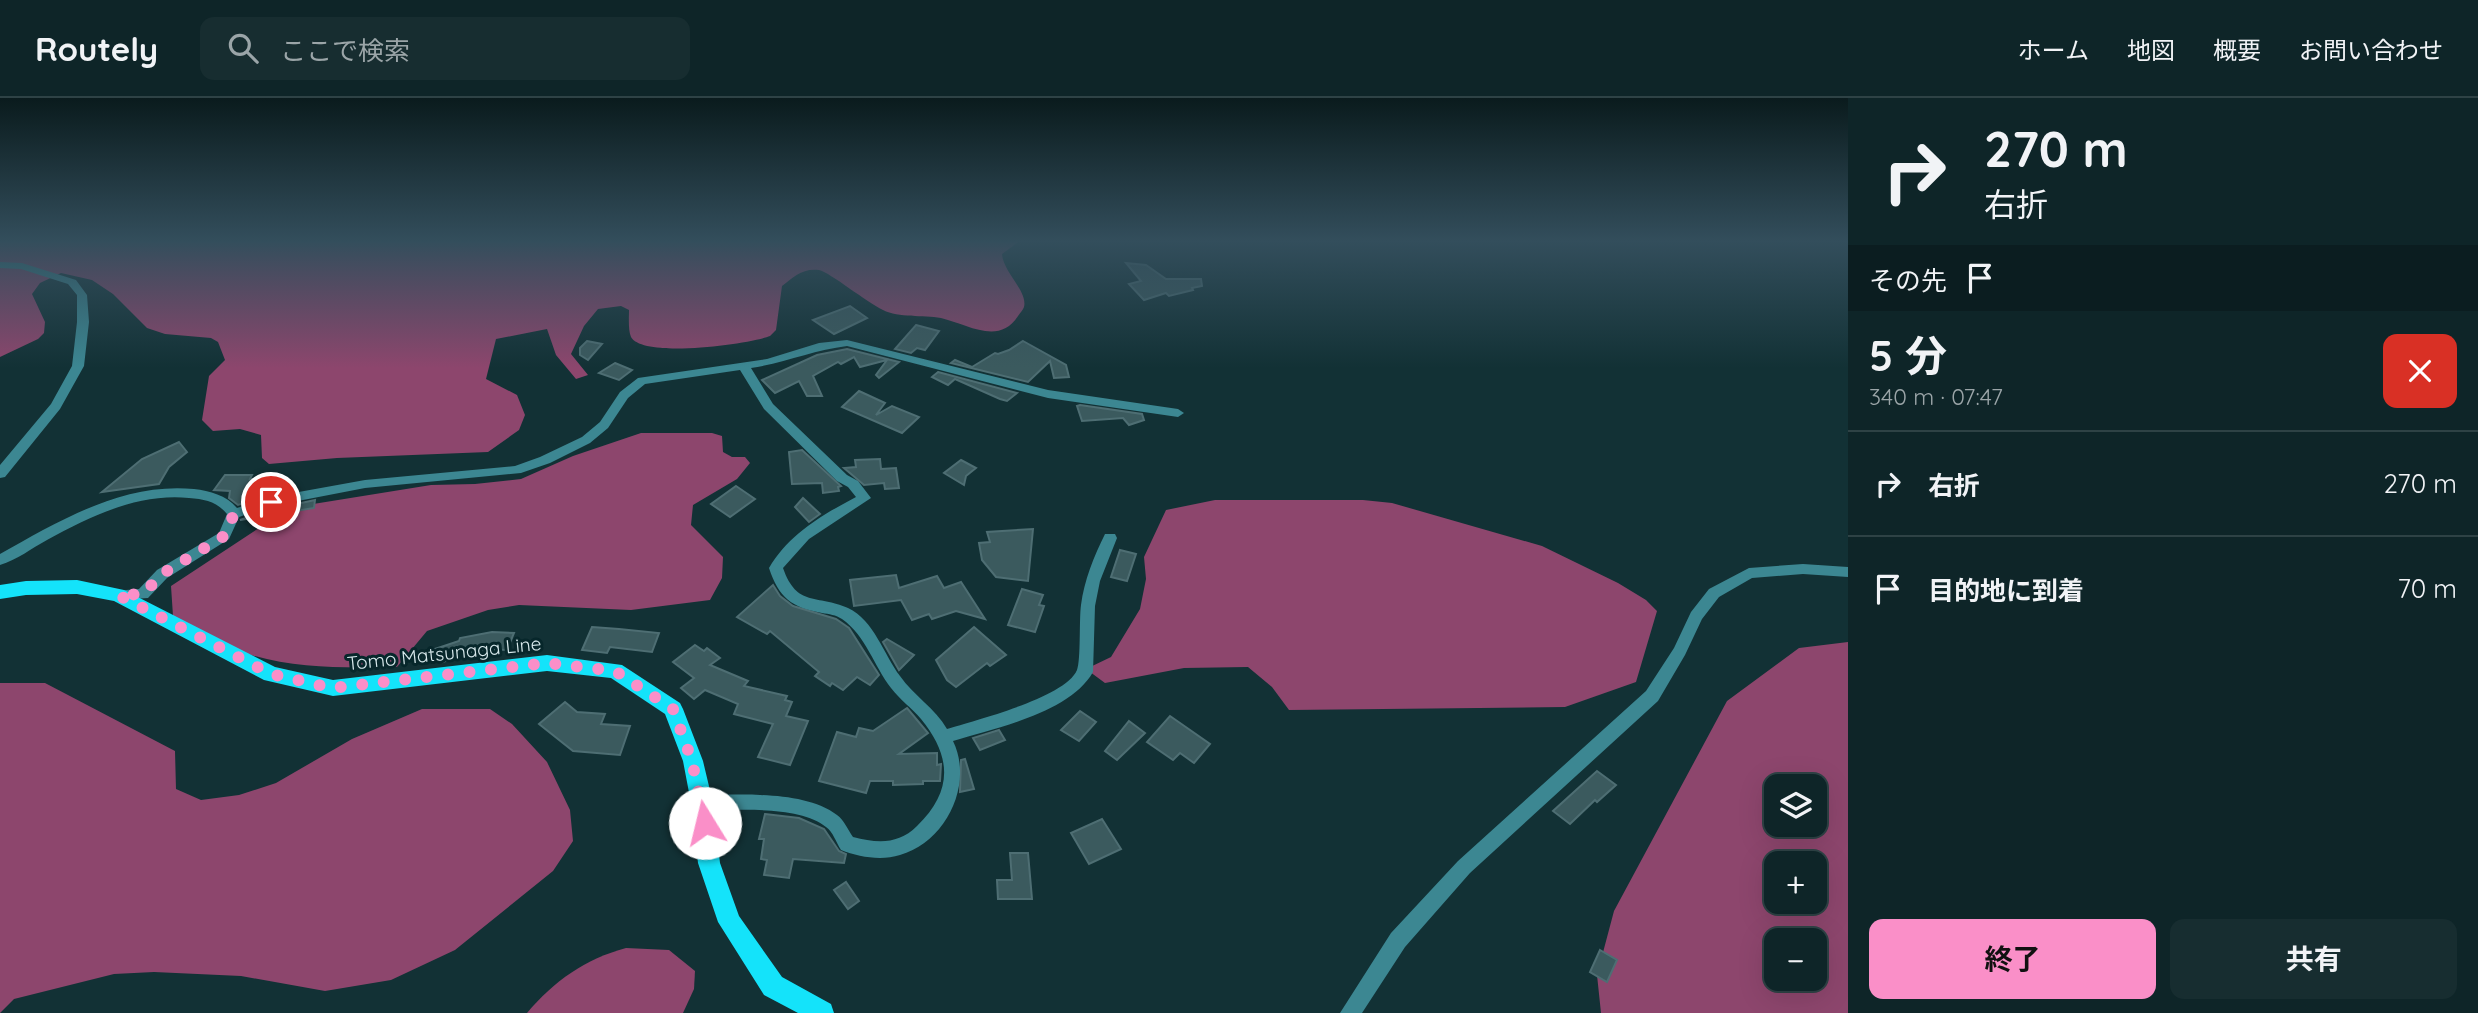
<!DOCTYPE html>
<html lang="ja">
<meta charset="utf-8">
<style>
:root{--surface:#0e2528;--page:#172d30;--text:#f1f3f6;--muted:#9ba5a8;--line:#2e4245;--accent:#fa8fc8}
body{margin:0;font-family:Quicksand,"Noto Sans JP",sans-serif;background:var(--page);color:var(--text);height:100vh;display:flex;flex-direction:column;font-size:26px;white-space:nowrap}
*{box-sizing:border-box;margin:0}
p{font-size:23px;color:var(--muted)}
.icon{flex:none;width:38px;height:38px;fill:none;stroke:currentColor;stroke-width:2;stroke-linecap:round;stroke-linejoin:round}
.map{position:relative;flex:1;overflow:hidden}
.drawer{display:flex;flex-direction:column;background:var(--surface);width:630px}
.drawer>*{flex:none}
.hud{background:#0e2528;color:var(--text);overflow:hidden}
.controls{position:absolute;left:1764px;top:676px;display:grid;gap:14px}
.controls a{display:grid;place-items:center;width:63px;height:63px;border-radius:14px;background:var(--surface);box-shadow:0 7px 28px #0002,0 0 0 2px var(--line);font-size:35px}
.pin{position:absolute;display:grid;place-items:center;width:60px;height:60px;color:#fff;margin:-30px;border:4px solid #fff;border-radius:50%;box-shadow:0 2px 7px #0007}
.me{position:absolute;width:77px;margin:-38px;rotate:351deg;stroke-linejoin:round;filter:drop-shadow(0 0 5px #0008)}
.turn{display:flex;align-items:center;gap:24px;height:147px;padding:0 21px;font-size:32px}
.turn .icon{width:91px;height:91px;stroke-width:2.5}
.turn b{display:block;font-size:49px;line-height:60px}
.then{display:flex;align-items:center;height:66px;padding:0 21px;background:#0003;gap:14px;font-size:26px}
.round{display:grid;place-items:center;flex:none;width:74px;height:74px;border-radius:14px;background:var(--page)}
.summary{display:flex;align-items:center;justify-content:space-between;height:119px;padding:0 21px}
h1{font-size:42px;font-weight:700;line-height:52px}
.action{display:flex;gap:14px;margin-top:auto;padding:14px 21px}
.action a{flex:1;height:80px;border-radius:14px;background:var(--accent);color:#111;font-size:28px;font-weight:700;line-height:80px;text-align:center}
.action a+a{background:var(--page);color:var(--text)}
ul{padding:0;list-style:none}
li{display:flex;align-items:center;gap:21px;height:105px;padding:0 21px;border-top:2px solid var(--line)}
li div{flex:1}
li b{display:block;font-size:26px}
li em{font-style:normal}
header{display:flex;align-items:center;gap:42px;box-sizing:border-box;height:98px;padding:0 35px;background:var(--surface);border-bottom:2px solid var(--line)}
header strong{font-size:33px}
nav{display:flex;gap:38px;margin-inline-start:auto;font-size:24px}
.search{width:490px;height:63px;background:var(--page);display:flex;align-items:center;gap:18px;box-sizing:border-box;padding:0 24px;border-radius:14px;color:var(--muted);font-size:26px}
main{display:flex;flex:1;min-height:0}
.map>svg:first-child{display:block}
</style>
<header>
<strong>Routely</strong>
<div class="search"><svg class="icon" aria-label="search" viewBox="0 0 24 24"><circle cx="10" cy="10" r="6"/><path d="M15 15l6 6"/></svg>ここで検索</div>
<nav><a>ホーム</a><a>地図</a><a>概要</a><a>お問い合わせ</a></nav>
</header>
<main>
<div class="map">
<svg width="1848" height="915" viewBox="0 0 1848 915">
<rect width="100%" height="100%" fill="#123135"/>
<!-- forest -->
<g fill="#8d466d" fill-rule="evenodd">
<path d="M0 142H1021L1002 156C1003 174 1028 193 1024 209 1023 212 1020 215 1018 218 999 248 967 226 941 220 923 217 899 220 883 212 866 204 831 175 819 172 802 170 794 179 782 188L776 232 770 238C749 246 643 261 631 239 628 232 629 219 629 212L621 208 598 211 584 228 571 256 588 277 576 281 556 257 547 231 496 241 486 281 517 297 525 317 519 332 488 354 337 360 269 366 262 360 261 337 240 331 213 333 202 322 209 278 225 262 218 244 211 240 165 236 147 230 113 196 92 182 61 175 40 185 32 196 45 224 44 235 38 241 0 259Z"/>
<path d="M641 335H712L722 338 723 354 732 359H745L750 365 737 381 693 407 691 427 723 459 722 480 710 502 631 512 519 507 488 512 427 533 397 569C349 570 298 571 251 557 224 549 198 531 173 518L171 488 265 426 307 407 431 387 475 386 521 381 573 358Z"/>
<polygon points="1215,402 1363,402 1392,405 1542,448 1618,485 1646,502 1657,513 1636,584 1565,609 1289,612 1272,589 1248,569 1184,570 1105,585 1086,571 1111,559 1140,511 1146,481 1144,459 1166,412"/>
<path d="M1848 544V915H1601L1597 877 1614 813 1727 603 1799 550ZM1776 688H1815V726H1776ZM1776 765H1815V803H1776ZM1776 842H1815V880H1776Z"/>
<polygon points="0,585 45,585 175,653 176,691 201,702 239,697 276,685 352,641 422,611 490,611 512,626 547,664 570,712 573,743 553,773 455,852 391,882 325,893 241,878 154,874 114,876 14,901 0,915"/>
<path d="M626 850 669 852 695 873 694 891 683 915H527C554 883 585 861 626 850Z"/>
</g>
<!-- building -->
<g fill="#3b5a5e" stroke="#4e6e73" stroke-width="2">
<polygon points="1126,165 1146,167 1166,181 1201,181 1202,188 1192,190 1193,192 1169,198 1166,195 1144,202 1129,186 1141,183"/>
<polygon points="850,208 867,220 834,236 813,222"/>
<polygon points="916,227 939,233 925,252 917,250 911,255 895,251"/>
<polygon points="587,243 602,246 588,262 580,257 580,250"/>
<polygon points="1023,243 1066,267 1069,279 1054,280 1050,263 1028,284 951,265 955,262 972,269 995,255 998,256 1009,252"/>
<polygon points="847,251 899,264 879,280 876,277 887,262 860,269 854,259 841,266 838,264 813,278 822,298 807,298 799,283 775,295 762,282 817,257"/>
<polygon points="615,265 632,272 619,282 599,275"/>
<polygon points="938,274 1017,295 1007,303 1000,301 955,281 948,287 932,279"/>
<polygon points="859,293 885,305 876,317 892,308 919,319 902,335 842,309"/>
<polygon points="1080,307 1142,316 1144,322 1129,327 1123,320 1082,323 1077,308"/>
<polygon points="179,344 187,354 169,369 159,386 102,394 142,361"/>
<polygon points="802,352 841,388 838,389 839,393 823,395 822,385 792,386 789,354"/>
<polygon points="880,361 881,371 896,370 899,390 885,391 884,385 864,387 844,370 856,369 855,362"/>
<polygon points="961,362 976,370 966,378 964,387 944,375"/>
<polygon points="225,377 252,377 250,381 257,381 243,401 269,397 238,407 229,400 230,393 214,392"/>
<polygon points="736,388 755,401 730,419 711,406"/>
<polygon points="803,400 820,416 809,424 795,409"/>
<polygon points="315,402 314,410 240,422 273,411"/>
<polygon points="1033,431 1028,483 996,479 982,462 979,445 990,444 987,434"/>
<polygon points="1120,452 1136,456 1127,483 1111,479"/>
<polygon points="896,477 899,490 937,478 944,490 961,484 985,521 956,513 932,521 929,516 912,522 901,502 854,508 850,482"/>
<polygon points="773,487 780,498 793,508 836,521 849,530 879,577 870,587 857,579 843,592 832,585 830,588 815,578 819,574 770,533 767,536 737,519"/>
<polygon points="1022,491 1043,497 1039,507 1044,508 1035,534 1008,527"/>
<polygon points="592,529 619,531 659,535 652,554 610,549 607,555 582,552"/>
<polygon points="974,529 1006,557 990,568 987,565 956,589 947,582 936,562"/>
<polygon points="492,534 514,535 507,552 485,551 456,557 457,559 443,564 442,560 434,561 432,552 459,543 460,540"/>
<polygon points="887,541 914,557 899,572 883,544"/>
<polygon points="695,547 704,553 707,550 720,560 710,567 748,583 744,588 787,598 785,602 792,604 786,618 808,623 790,667 758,659 773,626 734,616 738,606 705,592 694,601 681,590 694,580 673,564"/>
<polygon points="565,604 577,614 605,616 601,626 630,628 620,657 573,653 539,626"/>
<polygon points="907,610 928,635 899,656 937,655 937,667 941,666 940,683 923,683 923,686 893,687 893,683 870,683 866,695 819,683 837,634 856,639 859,630 873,633"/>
<polygon points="1080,613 1096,624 1079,643 1061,632"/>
<polygon points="1170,618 1210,646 1194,665 1180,655 1173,662 1147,644"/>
<polygon points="1129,623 1145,635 1117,662 1105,653"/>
<polygon points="999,632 1005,642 980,652 973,640"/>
<polygon points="965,661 974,691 960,694 961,662"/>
<polygon points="1597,673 1616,687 1597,704 1595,702 1570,726 1553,713"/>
<polygon points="765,716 799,720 824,731 839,753 846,756 844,765 793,761 789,780 764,777 767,762 761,761 764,741 759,741"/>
<polygon points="1102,721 1121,751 1089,766 1071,735"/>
<polygon points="1010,755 1028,755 1032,801 998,801 997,782 1012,782"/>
<polygon points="846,784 859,803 848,811 834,792"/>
<polygon points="1600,852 1617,862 1607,884 1590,874"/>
</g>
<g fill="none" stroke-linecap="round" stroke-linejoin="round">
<!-- minor -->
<g fill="#3c8792" fill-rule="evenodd">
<polygon points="0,164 22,165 76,182 87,197 89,224 84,268 60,311 5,379 0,380 0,367 51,306 72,268 77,224 77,197 68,186 21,171 0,170"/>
<path d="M847 242 1048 292 1178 311 1184 315 1178 319 1048 300 847 248C814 252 784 265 751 270L773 306 847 377 858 383 871 400 809 441 783 470C797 510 817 496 848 510 874 522 884 557 900 578 914 598 935 610 947 631 975 622 1065 600 1077 572 1081 562 1079 521 1081 507 1084 483 1094 458 1105 436H1115L1117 440 1100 483 1095 508 1093 574C1070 615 995 630 953 643 974 686 946 744 900 757 881 763 859 759 841 752 836 744 833 734 826 729 800 707 734 712 702 713L696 710 693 705 696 700 702 697C741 697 804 692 837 717 844 722 848 732 853 739 877 745 898 747 917 728 953 693 952 659 921 621 912 610 900 602 891 590 874 568 866 538 842 521 836 517 829 516 822 515 791 509 779 500 769 470 789 436 822 417 856 399L848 389 837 383 764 311 740 272 645 286 628 300 608 330 590 345 550 365 521 375 365 390 272 408 239 419 229 441 167 480 148 500 118 502 113 501 111 497 113 493 139 491 157 472 219 435 227 416C217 404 205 401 189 400 138 395 91 418 47 442 32 450 17 462 0 467V456C59 423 123 384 194 391 210 393 226 397 237 410L271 399 365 382 515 368 540 359 582 339 600 324 620 294 638 280 767 261 819 245Z"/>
<polygon points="1803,466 1848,469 1848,479 1803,476 1752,480 1719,499 1702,521 1685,557 1658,603 1470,775 1405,849 1362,915 1340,915 1391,835 1458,763 1646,593 1674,550 1691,514 1709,491 1749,470"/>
</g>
<!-- primary -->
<polygon fill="#14e3fa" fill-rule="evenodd" points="77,482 124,492 275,569 333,582 547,557 622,567 680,605 683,611 703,663 713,705 720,765 739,818 782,879 831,906 834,915 798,915 764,897 718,824 698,765 691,705 683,663 665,616 611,580 547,573 333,598 264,582 114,503 77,496 26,497 0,501 0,487 26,483"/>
</g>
<!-- sky -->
<linearGradient id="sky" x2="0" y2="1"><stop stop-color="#0a1b1d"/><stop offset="0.53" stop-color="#334e5c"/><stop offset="1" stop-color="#334e5c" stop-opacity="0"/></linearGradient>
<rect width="1848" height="270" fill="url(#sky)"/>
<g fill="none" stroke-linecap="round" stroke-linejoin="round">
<!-- route -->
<polyline stroke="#fa8fc8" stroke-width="12" stroke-dasharray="0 21.6" points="271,404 234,416 224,438 162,476 143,496 118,497 271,576 332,590 547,565 615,573 673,611 692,663 705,725"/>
</g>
<g text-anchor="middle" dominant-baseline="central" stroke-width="6" stroke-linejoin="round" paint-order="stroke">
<!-- street labels -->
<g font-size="19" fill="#d9eaed" stroke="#07272b">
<text transform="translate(444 555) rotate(-6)">Tomo Matsunaga Line</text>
</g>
</g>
</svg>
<div class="controls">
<a><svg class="icon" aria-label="layers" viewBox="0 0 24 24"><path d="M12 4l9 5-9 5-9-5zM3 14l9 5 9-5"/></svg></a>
<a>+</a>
<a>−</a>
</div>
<div class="pin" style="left:271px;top:404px;background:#d93025"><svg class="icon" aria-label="arrive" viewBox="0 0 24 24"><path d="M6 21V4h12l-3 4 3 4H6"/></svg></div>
<svg class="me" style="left:705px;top:725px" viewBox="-20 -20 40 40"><circle r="19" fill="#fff"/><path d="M0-13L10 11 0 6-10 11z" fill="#fa8fc8"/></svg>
</div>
<section class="drawer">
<div class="hud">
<div class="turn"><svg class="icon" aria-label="right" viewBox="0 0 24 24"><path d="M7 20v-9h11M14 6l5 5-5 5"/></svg><div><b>270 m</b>右折</div></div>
<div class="then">その先<svg class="icon" aria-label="arrive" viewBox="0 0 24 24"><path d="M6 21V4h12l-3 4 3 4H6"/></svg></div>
</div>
<div class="summary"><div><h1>5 分</h1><p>340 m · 07:47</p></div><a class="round" style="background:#d93025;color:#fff"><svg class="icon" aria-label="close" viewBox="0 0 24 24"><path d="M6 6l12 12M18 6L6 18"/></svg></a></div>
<ul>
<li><svg class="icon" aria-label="right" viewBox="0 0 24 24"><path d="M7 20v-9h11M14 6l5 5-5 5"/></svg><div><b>右折</b></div><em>270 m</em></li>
<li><svg class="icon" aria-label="arrive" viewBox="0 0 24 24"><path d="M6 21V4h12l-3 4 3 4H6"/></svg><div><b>目的地に到着</b></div><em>70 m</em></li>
</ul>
<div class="action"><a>終了</a><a>共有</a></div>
</section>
</main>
